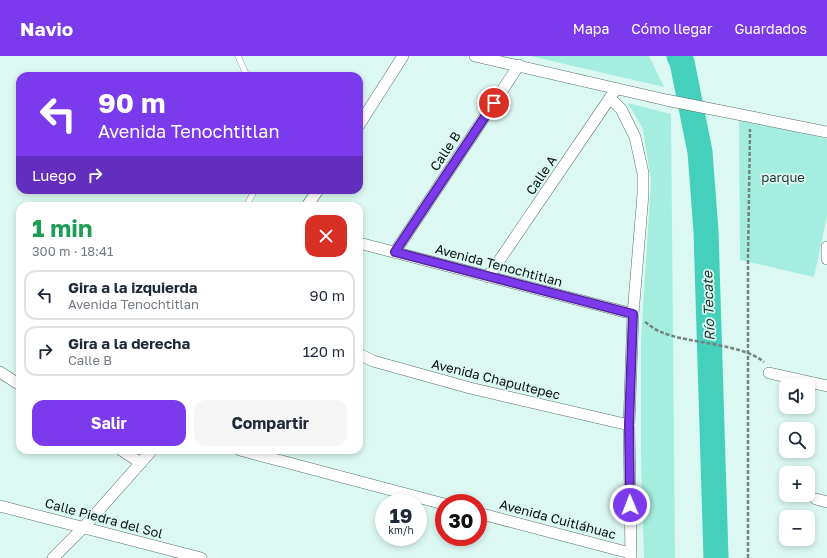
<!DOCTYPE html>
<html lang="es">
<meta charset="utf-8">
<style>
:root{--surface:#fff;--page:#f6f6f7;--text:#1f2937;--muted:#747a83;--line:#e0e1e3;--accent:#7c3aed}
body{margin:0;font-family:"Golos Text",sans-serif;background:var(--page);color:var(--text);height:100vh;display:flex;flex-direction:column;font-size:15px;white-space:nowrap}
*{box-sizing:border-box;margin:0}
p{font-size:13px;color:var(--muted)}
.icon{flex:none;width:22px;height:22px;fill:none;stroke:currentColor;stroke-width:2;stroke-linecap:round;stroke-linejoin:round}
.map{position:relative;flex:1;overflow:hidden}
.panel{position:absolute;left:16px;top:146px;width:347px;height:252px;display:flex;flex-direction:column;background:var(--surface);border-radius:12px;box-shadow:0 2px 6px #0003}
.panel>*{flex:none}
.banner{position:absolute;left:16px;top:16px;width:347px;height:122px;border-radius:12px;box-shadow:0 2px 6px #0003;background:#7c3aed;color:#fff;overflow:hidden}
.buttons{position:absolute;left:779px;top:322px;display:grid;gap:8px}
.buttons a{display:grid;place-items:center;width:36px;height:36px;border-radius:8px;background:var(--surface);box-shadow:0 2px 6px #0003;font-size:20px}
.speed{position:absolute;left:375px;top:438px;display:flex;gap:8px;font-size:20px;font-weight:700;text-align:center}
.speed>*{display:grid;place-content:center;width:52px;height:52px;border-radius:50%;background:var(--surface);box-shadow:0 2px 6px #0003;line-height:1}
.speed small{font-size:10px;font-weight:400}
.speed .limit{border:6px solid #d22;background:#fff;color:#111}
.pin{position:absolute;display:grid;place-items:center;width:34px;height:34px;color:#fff;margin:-17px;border:2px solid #fff;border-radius:50%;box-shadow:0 1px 4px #0007}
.me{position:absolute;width:44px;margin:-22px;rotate:359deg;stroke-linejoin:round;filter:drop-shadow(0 0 3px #0008)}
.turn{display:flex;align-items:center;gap:14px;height:84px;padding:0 16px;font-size:18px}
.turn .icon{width:52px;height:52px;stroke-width:2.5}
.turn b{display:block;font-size:28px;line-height:34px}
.then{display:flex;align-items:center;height:38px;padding:0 16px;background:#0003;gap:8px;font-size:15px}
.round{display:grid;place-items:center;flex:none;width:42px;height:42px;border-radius:12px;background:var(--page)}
.summary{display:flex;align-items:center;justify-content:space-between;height:68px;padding:0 16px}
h1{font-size:24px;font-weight:700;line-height:30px;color:#1e9e55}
.primary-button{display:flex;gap:8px;margin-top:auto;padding:8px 16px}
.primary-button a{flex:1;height:46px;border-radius:12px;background:var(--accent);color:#fff;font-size:16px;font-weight:700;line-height:46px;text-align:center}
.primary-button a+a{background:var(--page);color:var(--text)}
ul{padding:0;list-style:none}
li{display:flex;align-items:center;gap:12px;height:50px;margin:0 8px 6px;padding:0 8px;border:2px solid var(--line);border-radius:12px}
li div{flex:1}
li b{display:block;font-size:15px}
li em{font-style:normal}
header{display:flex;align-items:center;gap:24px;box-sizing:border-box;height:56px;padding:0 20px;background:var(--accent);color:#fff}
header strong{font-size:19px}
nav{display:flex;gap:22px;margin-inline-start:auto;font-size:14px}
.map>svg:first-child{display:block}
</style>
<header>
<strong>Navio</strong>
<nav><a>Mapa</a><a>Cómo llegar</a><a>Guardados</a></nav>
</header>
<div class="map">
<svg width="827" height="502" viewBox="0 0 827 502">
<rect width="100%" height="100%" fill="#dcf8f2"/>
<!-- green -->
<g fill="#a5eedf">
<polygon points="530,0 649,0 664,31"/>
<polygon points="628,47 671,58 675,502 644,502 641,402 641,283 651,125 643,73"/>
<polygon points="739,62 827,83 827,160 814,221 740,204"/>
</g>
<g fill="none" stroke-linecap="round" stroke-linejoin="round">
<!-- river -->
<polyline stroke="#44d0ba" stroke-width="25" points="679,0 682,6 700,96 706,175 716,502"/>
<defs>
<g id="lane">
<polyline points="238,0 247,20"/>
<polyline points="246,150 255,134"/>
</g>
<g id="street">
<polyline points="475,0 666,44 827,76"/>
<polyline points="610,42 621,53 635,81 643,117 643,138 633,258 629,369 631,502"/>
<polyline points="359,69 403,0"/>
<polyline points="307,150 318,134"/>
<polyline points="359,187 633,258"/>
<polyline points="827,191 827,203"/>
<polyline points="395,196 519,9"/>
<polyline points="488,221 614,36"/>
<polyline points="359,298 373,305 470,332 629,369"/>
<polyline points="0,316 20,329"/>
<polyline points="769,317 827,330"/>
<polyline points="121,394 141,407"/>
<polyline points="240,394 444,448"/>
<polyline points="816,443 827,446"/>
<polyline points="0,450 201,502"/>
<polyline points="478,457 630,497"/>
<polyline points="53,502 84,471 152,394"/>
</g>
</defs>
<!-- lane casing -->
<use href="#lane" stroke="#57706b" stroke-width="6"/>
<!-- street casing -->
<use href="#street" stroke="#57706b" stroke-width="12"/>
<!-- path -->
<g stroke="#718480" stroke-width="2.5" stroke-dasharray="4 2" stroke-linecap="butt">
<path d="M645 266C650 269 655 274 661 276 689 288 741 287 764 306"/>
<polyline points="748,502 748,202 750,73"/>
</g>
<!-- lane -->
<use href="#lane" stroke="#fff" stroke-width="5.5"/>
<!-- street -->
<use href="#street" stroke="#fff" stroke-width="11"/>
</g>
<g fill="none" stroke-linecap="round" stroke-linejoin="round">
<defs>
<polyline id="route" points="494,47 395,196 633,258 629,369 630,449"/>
</defs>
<!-- route casing -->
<use href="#route" stroke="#51269a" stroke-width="10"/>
<!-- route -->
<use href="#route" stroke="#7c3aed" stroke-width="7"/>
</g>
<g text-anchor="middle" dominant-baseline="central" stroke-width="3.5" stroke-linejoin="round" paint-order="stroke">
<!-- street labels -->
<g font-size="13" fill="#07110f" stroke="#dcf8f2">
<text transform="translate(445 95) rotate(-57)">Calle B</text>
<text transform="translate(541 119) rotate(-56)">Calle A</text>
<text transform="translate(499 209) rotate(15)">Avenida Tenochtitlan</text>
<text transform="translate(496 323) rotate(14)">Avenida Chapultepec</text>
<text transform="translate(104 462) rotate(15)">Calle Piedra del Sol</text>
<text transform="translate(558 463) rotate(15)">Avenida Cuitláhuac</text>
</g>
<!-- park labels -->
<g font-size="13" fill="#1e3531" stroke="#dcf8f2">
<text x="783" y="121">parque</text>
</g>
<!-- water labels -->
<g font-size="14" font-style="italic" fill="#1a322d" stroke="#dcf8f2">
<text transform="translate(708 250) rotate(-92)">Río Tecate</text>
</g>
</g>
</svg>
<div class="buttons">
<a><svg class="icon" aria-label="sound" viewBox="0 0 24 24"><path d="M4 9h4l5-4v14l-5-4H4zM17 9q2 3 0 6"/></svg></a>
<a><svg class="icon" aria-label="search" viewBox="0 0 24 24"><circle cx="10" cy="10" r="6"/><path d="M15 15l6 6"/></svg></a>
<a>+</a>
<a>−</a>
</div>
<div class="speed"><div>19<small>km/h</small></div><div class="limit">30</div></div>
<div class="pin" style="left:494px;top:47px;background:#d93025"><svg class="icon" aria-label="arrive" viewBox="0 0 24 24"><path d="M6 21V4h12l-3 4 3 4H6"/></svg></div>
<svg class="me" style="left:630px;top:449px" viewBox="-20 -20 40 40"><circle r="17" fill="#7c3aed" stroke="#fff" stroke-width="3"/><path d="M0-11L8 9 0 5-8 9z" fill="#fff"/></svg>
<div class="banner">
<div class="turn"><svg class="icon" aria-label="left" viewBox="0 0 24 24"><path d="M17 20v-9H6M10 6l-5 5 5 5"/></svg><div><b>90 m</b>Avenida Tenochtitlan</div></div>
<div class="then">Luego<svg class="icon" aria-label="right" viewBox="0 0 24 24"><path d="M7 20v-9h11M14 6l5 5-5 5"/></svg></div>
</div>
<section class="panel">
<div class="summary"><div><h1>1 min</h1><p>300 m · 18:41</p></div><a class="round" style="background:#d93025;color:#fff"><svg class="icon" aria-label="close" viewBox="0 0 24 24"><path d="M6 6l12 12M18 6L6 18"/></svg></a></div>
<ul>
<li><svg class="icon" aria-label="left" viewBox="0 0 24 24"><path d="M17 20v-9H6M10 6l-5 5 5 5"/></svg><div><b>Gira a la izquierda</b><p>Avenida Tenochtitlan</p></div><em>90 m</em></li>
<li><svg class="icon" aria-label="right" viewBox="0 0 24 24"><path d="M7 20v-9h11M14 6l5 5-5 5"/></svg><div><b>Gira a la derecha</b><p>Calle B</p></div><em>120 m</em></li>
</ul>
<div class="primary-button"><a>Salir</a><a>Compartir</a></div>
</section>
</div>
